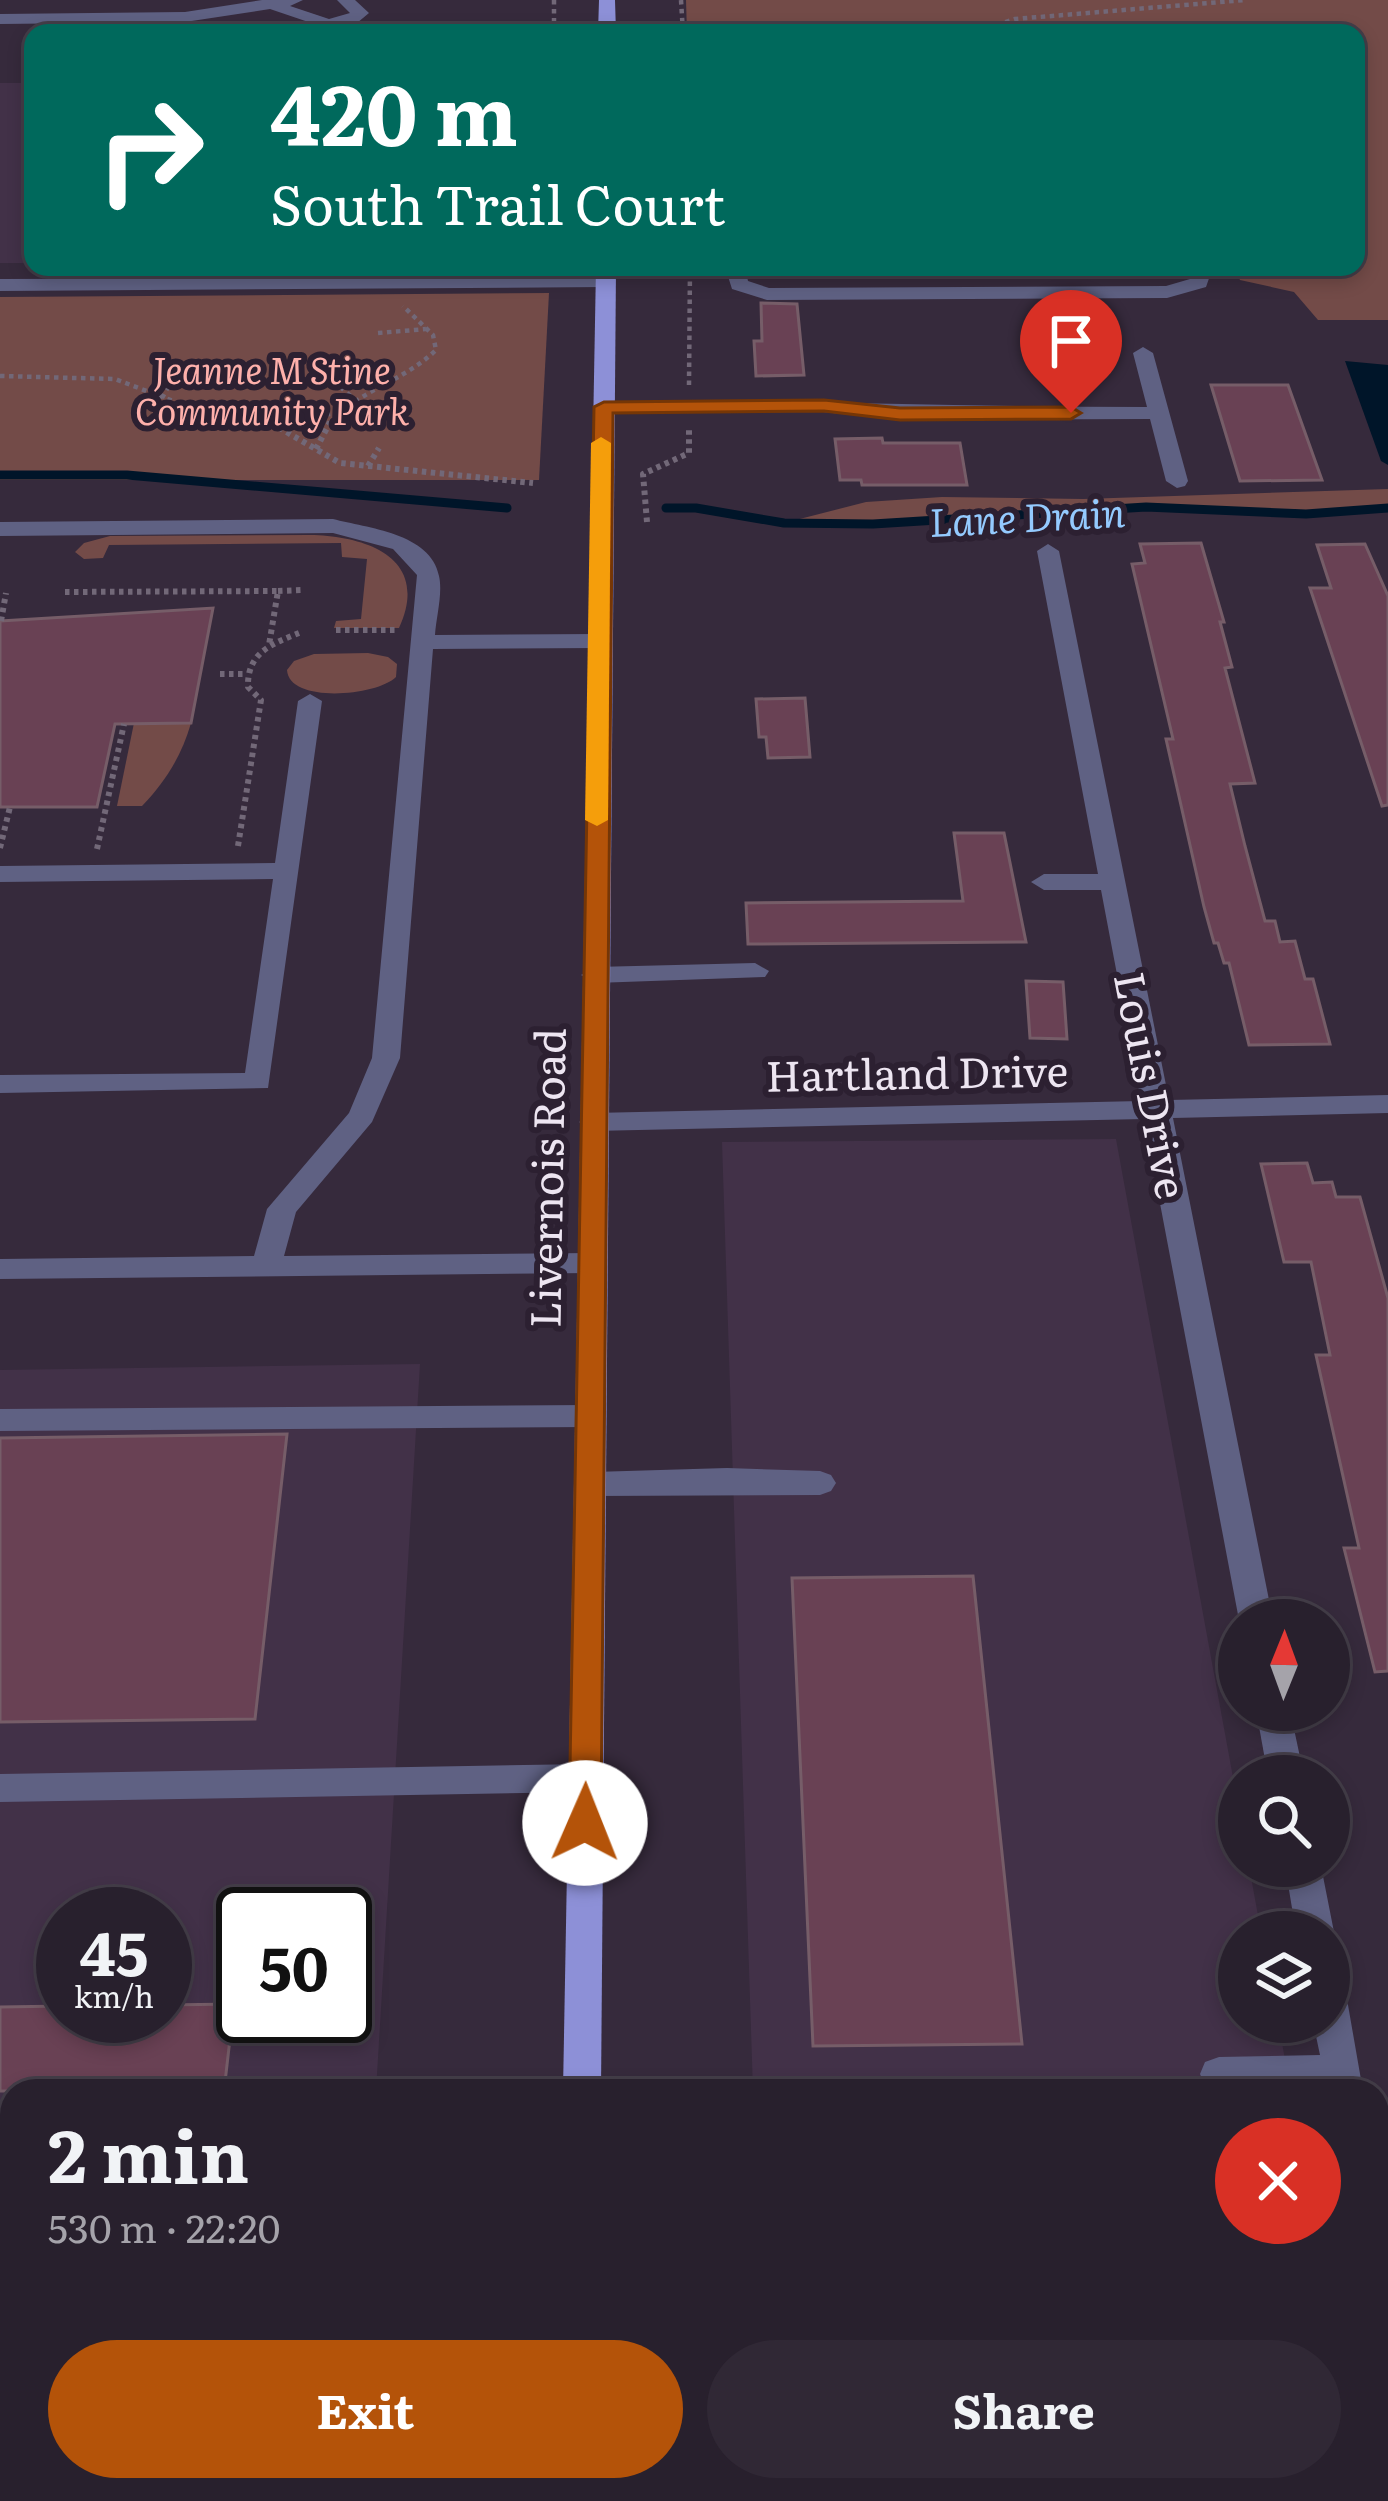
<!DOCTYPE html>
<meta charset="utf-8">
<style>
:root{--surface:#28202d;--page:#302835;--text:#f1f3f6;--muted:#a5a3aa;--line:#443e49;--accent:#b45309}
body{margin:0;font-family:Literata,serif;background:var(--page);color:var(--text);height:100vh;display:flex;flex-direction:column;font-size:45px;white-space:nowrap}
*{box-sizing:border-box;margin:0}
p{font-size:39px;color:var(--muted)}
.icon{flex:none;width:66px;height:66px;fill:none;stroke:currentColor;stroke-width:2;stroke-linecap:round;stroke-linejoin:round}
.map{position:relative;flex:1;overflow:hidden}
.panel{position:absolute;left:0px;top:2079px;width:1389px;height:423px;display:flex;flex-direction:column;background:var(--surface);border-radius:36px 36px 0 0;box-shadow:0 6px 18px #0003,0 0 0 3px var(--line)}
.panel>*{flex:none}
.guide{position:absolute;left:24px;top:24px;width:1341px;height:252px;border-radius:24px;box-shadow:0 6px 18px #0003,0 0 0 3px var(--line);background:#00695c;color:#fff;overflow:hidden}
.needle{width:78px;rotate:1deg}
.buttons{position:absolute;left:1218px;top:1599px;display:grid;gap:24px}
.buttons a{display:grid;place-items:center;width:132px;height:132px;border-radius:50%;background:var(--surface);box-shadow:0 6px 18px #0003,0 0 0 3px var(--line);font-size:60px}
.speed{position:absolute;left:36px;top:1887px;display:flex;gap:24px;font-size:60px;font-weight:700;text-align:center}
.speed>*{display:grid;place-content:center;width:156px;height:156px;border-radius:50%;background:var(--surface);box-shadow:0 6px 18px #0003,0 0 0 3px var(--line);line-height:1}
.speed small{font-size:30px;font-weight:400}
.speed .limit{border:6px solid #111;border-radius:18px;background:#fff;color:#111}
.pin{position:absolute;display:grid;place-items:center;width:102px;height:102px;color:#fff;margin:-123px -51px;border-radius:50% 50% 50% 0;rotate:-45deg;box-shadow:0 0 12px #0007}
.pin .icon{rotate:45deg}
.me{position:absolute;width:132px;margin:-66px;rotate:1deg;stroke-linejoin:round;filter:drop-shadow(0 0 9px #0008)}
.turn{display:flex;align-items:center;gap:42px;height:252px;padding:0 48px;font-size:54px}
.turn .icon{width:156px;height:156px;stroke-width:2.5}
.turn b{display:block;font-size:84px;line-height:102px}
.round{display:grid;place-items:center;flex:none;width:126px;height:126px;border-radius:63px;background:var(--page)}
.overview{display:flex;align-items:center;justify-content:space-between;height:204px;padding:0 48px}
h1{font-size:72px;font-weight:700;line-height:90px}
.cta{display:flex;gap:24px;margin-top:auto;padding:24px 48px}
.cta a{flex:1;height:138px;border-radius:72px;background:var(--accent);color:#fff;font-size:48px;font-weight:700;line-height:138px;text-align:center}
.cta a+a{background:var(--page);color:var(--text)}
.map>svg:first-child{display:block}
</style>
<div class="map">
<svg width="1388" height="2501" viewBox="0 0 1388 2501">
<rect width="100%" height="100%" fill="#362a3c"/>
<!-- built -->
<g fill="#423148" fill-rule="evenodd">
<polygon points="0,83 33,83 33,247 28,263 0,263"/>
<polygon points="1116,1139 1239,1810 1239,1866 1249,1866 1261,1932 1239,1932 1239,2022 1278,2022 1291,2091 753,2091 722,1142"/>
<path d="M420 1364 376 2091H12V2348L0 2349V1370ZM63 1914H165V2016H63ZM243 1914H345V2016H243Z"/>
</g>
<!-- green -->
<g fill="#734b48">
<polygon points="686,0 1388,0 1388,320 1318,320 1294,292 1240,280 1233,267 1356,267 1356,33 687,33"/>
<polygon points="549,293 539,480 0,480 0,297"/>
<polygon points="1388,489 1388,508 1283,515 1146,507 873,524 784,523 866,502 942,497 1083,499"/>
<path d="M310 535C367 536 431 558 399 628H334L336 621 361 619 367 559 342 557 341 543 109 545 103 558 84 559 75 552 84 543 110 536Z"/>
<path d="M368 653 388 657 397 664 396 677C377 696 289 704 287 670L294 661 314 654Z"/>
<path d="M134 723H191C182 755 166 781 142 806H117Z"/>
</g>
<!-- water -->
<polygon fill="#001529" points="1345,361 1388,365 1388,465 1381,461"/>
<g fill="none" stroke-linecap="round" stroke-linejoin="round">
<!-- stream -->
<g stroke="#001529" stroke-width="9">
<polyline points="0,475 127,475 507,508"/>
<polyline points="666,508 696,508 784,523 873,524 1146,507 1306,514 1388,508"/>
</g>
</g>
<!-- building -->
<g fill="#694154" stroke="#765d68" stroke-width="3">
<polygon points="761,303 797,304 804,375 756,376 754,341 762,341"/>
<polygon points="1211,385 1288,385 1322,480 1240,481"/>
<polygon points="882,438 883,443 960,443 967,485 862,485 861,480 840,480 835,439"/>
<polygon points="1201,543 1224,622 1220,622 1232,667 1225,668 1255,783 1230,784 1245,846 1265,921 1275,921 1280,942 1295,941 1305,979 1313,979 1330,1044 1249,1045 1229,963 1224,963 1218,943 1214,943 1204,907 1166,739 1173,739 1132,564 1145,563 1140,544"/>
<polygon points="1365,544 1388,596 1388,805 1382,806 1310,588 1331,588 1317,545"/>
<polygon points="213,608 191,723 115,724 97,807 0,807 0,621"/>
<polygon points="805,698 810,757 768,758 766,737 759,737 756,699"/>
<polygon points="954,833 1004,833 1026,942 748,944 746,903 963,901"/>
<polygon points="1026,981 1063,982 1067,1039 1030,1038"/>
<polygon points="1307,1163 1313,1183 1332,1182 1336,1197 1360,1197 1388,1298 1388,1671 1375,1672 1344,1548 1359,1548 1316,1355 1330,1355 1311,1262 1284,1262 1261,1164"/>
<polygon points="287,1434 255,1719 0,1722 0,1438"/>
<polygon points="973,1576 1022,2044 813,2046 792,1578"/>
<polygon points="234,2004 224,2091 0,2091 0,2007 63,2006 63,2016 165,2016 165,2005"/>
</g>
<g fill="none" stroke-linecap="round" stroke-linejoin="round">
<!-- path-far1 -->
<g stroke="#726878" stroke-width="4.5" stroke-dasharray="4.5 4.5" stroke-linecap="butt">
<polyline points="554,0 554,33"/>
<polyline points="681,0 683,33"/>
<polyline points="971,33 1015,19 1245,0"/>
<polyline points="378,333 426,329"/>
<polyline points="320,369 354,399"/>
<polyline points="0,376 115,379 194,409 260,422 331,414"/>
<polyline points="689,385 690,267"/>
<polyline points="162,398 179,368"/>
<polyline points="271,423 275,425"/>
<path d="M328 425C358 390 403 382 436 350L433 335 403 306"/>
</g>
<!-- path -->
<g stroke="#726878" stroke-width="6" stroke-dasharray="4.5 4.5" stroke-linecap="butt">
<polyline points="271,423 340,463 533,483"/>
<polyline points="316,449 330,422"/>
<polyline points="368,466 379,448"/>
<polyline points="647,522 643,474 689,453 689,430"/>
<polyline points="278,591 303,590"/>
<polyline points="65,592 278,591 269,645"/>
<polyline points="1,621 6,593"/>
<polyline points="336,630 396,630"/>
<polyline points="220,674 246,674"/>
<path d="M238 846 261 700 248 687C247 653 271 644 299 633"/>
<polyline points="0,848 10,807"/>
<polyline points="97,849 124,724"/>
</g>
<!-- minor -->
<g fill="#5f6183" fill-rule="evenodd">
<polygon points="262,0 303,0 290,6 329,19 350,13 337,0 355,0 369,13 357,23 329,29 270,9 185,22 0,24 0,14 185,12"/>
<polygon points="725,267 745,267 748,281 769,288 1166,286 1190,279 1193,267 1213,267 1206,287 1167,298 767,300 732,289"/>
<polygon points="613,277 616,281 606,287 0,291 0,279"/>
<path d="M1143 347 1153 353 1188 481 1185 486 1177 488 1166 481 1150 419 900 420 823 412 604 413 593 407 604 401C785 400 965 407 1147 407L1133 353Z"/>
<path d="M333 519C367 528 431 533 439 576 443 593 436 618 435 635L599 634 611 641 599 648 433 649 400 1058 372 1122 296 1212 284 1256 592 1253 607 1263 592 1273 0 1279V1259L254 1256 267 1209 349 1113 372 1058 417 575 393 549 333 533 0 536V522Z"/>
<polygon points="1048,544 1059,551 1169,1100 1388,1095 1388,1113 1173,1118 1273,1620 1239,1620 1144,1119 593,1131 579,1122 593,1113 1141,1101 1101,890 1044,890 1031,882 1044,874 1098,874 1037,551"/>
<polygon points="310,694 322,701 268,1088 0,1093 0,1075 245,1073 273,879 0,882 0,866 275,863 298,701"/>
<polygon points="755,963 769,971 765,977 595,983 581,975 595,967"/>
<polygon points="590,1405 601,1408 606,1416 601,1424 590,1427 0,1431 0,1409"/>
<polygon points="727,1468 820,1471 831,1475 836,1483 831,1491 820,1495 593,1496 582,1492 577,1484 582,1476 593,1472"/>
<polygon points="1256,1710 1290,1710 1304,1776 1268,1776"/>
<polygon points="586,1764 599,1768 604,1778 599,1788 586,1792 0,1802 0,1774"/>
<polygon points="1285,1866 1321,1866 1334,1932 1329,1941 1329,1932 1296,1932"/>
<polygon points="1329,1989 1342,1994 1348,2005 1363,2091 1219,2091 1205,2086 1200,2074 1205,2062 1219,2057 1320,2055 1313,2022 1329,2022"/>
<polygon points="1377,2205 1388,2209 1388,2289 1377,2284"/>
</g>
<!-- major -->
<g fill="#8d90d7" fill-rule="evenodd">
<polygon points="599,0 615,0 616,33 598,33"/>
<polygon points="596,267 616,267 601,2091 563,2091"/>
<polygon points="1388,2433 1388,2473 1377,2474 1377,2434"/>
<polygon points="0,2457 12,2457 12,2490 27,2493 0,2499"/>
<polygon points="231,2490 275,2490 279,2501 235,2501"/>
<polygon points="567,2490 611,2490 610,2501 566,2501"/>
<polygon points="906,2490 955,2490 950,2501 901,2501"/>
</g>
</g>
<!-- route -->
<polygon fill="#b45309" stroke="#753606" stroke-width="3" points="824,400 900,408 1071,407 1081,413 1071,419 900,420 824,411 613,413 601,1823 597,1832 585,1836 573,1832 569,1823 594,407 604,402"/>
<!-- slow -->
<polygon fill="#f59e0b" points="601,437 611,443 608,820 597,826 585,820 591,443"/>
<g text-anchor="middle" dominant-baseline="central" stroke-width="12" stroke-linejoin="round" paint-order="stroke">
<!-- far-park labels -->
<g font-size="36" font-style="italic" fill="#feb0ab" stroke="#2c2031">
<text x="272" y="368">Jeanne M Stine<tspan x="272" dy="41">Community Park</tspan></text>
</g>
<!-- far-water labels -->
<g font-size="39" font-style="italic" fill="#94cafe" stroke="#2c2031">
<text transform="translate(1027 515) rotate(-3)">Lane Drain</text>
</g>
<!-- street labels -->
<g font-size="42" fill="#ede5f1" stroke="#2c2031">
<text transform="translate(917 1071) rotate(-1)">Hartland Drive</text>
<text transform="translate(1153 1085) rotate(79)">Louis Drive</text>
<text transform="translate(545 1178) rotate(-89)">Livernois Road</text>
</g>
</g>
</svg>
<div class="buttons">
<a><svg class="needle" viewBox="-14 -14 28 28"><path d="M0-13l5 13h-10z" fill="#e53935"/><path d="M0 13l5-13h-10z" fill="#a5a3aa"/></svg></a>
<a><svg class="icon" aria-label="search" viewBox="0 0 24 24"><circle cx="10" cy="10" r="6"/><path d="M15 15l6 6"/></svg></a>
<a><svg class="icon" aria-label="layers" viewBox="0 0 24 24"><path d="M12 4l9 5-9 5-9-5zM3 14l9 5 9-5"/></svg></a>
</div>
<div class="speed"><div>45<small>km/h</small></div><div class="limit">50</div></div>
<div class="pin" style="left:1071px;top:413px;background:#d93025"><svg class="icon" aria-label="arrive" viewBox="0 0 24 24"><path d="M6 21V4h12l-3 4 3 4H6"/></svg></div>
<svg class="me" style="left:585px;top:1823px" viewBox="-20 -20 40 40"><circle r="19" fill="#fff"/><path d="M0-13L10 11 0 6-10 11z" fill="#b45309"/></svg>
<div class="guide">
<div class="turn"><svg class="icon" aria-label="right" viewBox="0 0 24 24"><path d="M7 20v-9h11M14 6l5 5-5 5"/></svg><div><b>420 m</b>South Trail Court</div></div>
</div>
<section class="panel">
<div class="overview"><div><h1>2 min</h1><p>530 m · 22:20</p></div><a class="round" style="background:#d93025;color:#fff"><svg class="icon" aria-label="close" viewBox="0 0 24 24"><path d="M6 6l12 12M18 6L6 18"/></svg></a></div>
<div class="cta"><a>Exit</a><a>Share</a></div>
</section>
</div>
